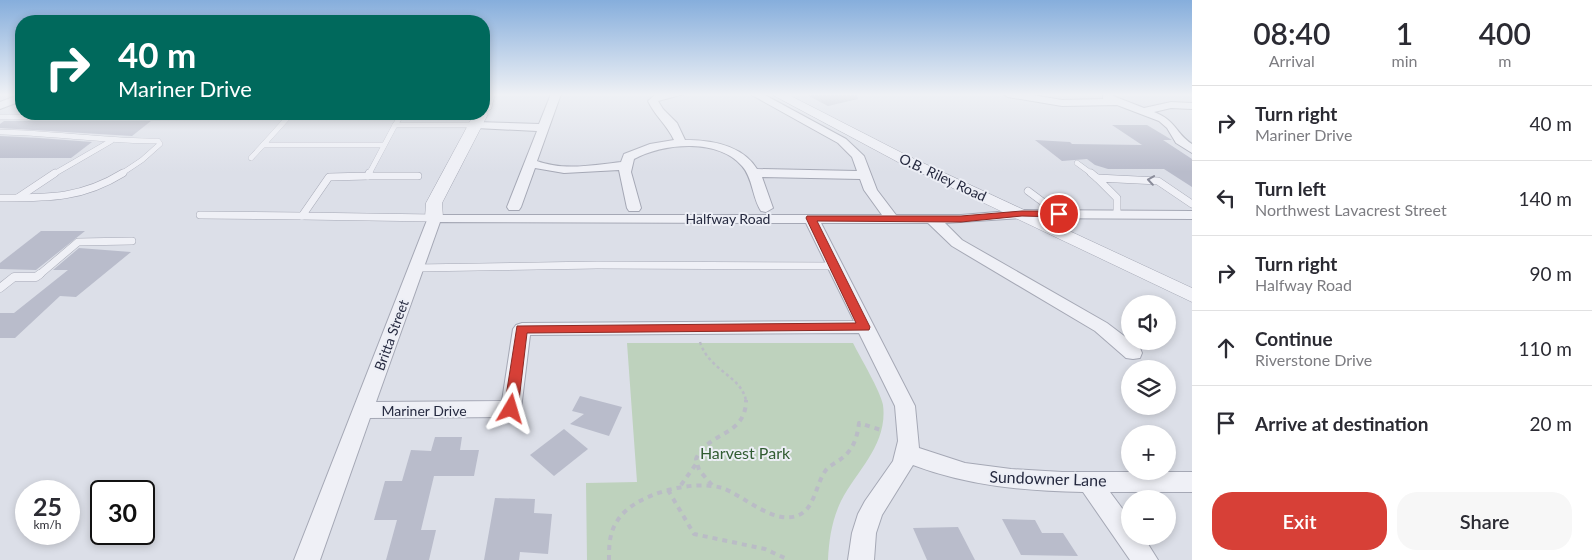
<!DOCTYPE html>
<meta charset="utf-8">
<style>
:root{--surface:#fff;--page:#f7f7f7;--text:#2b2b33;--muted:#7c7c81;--line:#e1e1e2;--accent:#d74037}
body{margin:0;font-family:Lato,sans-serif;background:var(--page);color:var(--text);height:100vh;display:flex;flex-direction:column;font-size:19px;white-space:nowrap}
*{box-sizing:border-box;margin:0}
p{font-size:16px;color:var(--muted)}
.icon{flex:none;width:28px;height:28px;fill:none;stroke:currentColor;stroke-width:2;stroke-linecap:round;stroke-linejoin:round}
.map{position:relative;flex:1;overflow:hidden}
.side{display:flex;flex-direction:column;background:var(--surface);width:400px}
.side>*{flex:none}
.hud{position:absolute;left:15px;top:15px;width:475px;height:105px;border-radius:20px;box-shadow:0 2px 8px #0003;background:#00695c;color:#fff;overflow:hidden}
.tools{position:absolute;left:1121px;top:295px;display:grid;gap:10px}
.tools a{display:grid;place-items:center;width:55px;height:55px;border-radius:50%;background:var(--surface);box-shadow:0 2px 8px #0003;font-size:25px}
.speed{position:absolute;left:15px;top:480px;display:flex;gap:10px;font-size:25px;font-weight:700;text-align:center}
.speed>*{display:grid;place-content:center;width:65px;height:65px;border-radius:50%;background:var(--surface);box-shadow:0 2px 8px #0003;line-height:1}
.speed small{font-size:12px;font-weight:400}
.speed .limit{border:2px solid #111;border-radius:8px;background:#fff;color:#111}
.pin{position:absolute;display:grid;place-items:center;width:42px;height:42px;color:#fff;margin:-21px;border:2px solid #fff;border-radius:50%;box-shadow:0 1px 5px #0007}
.me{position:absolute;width:55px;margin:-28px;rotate:7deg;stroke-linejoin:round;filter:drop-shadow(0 0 4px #0008)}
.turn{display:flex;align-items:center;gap:18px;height:105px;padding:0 20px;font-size:22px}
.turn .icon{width:65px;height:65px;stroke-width:2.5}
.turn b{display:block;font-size:35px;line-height:42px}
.eta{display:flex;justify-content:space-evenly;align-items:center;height:85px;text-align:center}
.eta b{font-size:30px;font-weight:600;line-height:35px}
.primary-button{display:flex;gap:10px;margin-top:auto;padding:10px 20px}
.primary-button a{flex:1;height:58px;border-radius:20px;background:var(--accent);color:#fff;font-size:20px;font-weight:600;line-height:58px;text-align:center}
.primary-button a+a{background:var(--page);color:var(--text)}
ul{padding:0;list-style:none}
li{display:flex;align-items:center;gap:15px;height:75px;padding:0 20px;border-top:1px solid var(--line)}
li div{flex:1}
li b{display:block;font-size:19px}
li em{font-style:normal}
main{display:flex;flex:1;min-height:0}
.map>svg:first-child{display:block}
</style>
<main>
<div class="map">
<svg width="1192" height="560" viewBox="0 0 1192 560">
<rect width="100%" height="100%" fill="#dcdfe8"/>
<!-- green -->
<path fill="#bed2bd" d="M627 343H853C860 357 881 392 883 405 888 444 858 469 841 501 832 520 829 539 828 560H587L586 483 637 482Z"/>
<!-- building -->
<g fill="#b9bccb">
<polygon points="805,94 857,94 858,99 828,106"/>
<polygon points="4,121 151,121 132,136 0,128 0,124"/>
<polygon points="1112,125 1147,125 1172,140 1163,140 1192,159 1192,187 1164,169 1108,169 1095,165 1087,159 1062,161 1035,140 1070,142 1072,144 1142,145"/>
<polygon points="0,136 39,138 92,142 71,158 0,158"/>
<polygon points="41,231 85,231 36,270 0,269 0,263"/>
<polygon points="79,248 131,252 76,297 60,296 15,338 0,338 0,313 14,313 68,270 53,270"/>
<polygon points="580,396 622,407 609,436 570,424 584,414 572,411"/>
<polygon points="564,429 588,449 554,476 530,455"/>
<polygon points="435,437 462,437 460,450 479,450 474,476 434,476 421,530 436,530 429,560 386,560 397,520 374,520 385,481 402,481 411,450 431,451"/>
<polygon points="495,498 535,499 534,513 552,514 548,554 520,552 519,560 484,560"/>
<polygon points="1002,519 1035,520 1042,533 1063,533 1078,556 1021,555"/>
<polygon points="958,527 975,560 927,560 913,528"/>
</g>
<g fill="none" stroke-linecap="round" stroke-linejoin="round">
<defs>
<g id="service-far2">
<polyline points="291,114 263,145 384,145"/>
<polyline points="402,114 395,125 476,125"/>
<polyline points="0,117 233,117 236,114"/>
<path d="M0 132C53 133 105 141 158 141L160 144 142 160 121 174"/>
<polyline points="251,158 263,145"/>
<polyline points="1077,163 1092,174"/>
<polyline points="54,174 111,141"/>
<polyline points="369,174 395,125"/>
</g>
<g id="service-far1">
<polyline points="369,173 368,176 329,177 302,216 434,218"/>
<polyline points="1091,173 1097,178"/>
<polyline points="368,176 418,176"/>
<polyline points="1028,191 1059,214"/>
<polyline points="19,197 55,173"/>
<path d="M0 198C47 198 81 199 123 173"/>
<polyline points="1117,214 1117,198 1097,178 1158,181 1192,204"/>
<polyline points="200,215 302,216"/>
<polyline points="416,268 597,265 836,266"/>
<polyline points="39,275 78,242 132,241"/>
</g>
<polyline id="service" points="0,288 14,277 36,277 40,274"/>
<g id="minor">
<polygon points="21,94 21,101 0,109 0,102"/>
<path d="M551 94H561L537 161C563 171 594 165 621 162L624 154 650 144 674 140C667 125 655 116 648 101L656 94H684L658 101 663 109 677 123 685 140C712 140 742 145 757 169L857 171 852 157 838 143 750 94H763L846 139 864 156 877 190 896 215H961L1022 210 1192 211V219L1022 218 945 223 962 240 1107 323 1140 348 1142 353 1140 358 1133 359 1126 358 1095 331 952 246 928 223H821L915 406 919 448 965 463 1011 469 1062 472H1192V492H1110L1130 519V536H1143L1158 560H1130L1083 492C1024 491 969 486 913 465L882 515 876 533 874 560H848L852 533 858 514 865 501 893 461 898 441 895 406 859 333 530 335 521 409 518 415 511 417 370 418 320 560H294L429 215H882L864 190 860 179 762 177 773 208 766 212 761 211C752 197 753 178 742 166 718 138 663 143 634 159L631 172 641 208 639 211H629L627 208 619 170 564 173 535 168 521 207 519 210H509L507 207 537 131 476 128 470 125 476 122 539 124ZM440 222 806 223 854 321 522 323 516 325 513 329 502 401 376 402Z"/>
<path d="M1003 94H1027L1062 100 1103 99V95L1108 94 1144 108 1171 102 1192 103V109L1171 108 1154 112C1177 121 1175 133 1192 144V153L1176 143 1167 128 1159 121 1117 105 1062 106 1008 97Z"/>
</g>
<g id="tertiary">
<polygon points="484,94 495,94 491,109 486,112 488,114 442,203 443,218 440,222 428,222 425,218 426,203 474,114 484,114"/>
<polygon points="771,94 787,94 908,156 1192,288 1192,302 898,162"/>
</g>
</defs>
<!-- service-far2 casing -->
<use href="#service-far2" stroke="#a5a8b5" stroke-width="5.5"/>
<!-- service-far1 casing -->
<use href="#service-far1" stroke="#a5a8b5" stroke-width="8"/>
<!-- service casing -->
<use href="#service" stroke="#a5a8b5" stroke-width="9"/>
<!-- minor casing -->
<use href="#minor" stroke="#a5a8b5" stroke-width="2"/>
<!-- tertiary casing -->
<use href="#tertiary" stroke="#a5a8b5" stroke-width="1"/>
<!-- path-far1 -->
<path stroke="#babcc6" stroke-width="2.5" stroke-dasharray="3 3" stroke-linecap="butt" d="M700 342C709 371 742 376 746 401"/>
<!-- path -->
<g stroke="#babcc6" stroke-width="4" stroke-dasharray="5 5" stroke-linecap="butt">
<polyline points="681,485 696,464"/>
<path d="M712 485 699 470 696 459C708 431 746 437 746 400"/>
<polyline points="668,490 694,534 765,549 789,560"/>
<path d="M609 560C609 548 609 534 616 523 631 494 693 479 722 488 745 496 774 526 799 515 815 508 816 483 826 470 829 466 834 464 838 461 852 452 857 440 859 423L884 431"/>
</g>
<!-- service-far2 -->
<use href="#service-far2" stroke="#eff0f6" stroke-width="5"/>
<!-- service-far1 -->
<use href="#service-far1" stroke="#eff0f6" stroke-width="7"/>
<!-- service -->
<use href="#service" stroke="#eff0f6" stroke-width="8"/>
<!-- minor -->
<use href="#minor" fill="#eff0f6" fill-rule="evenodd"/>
<!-- tertiary -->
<use href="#tertiary" fill="#eff0f6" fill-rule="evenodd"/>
</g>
<!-- one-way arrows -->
<defs><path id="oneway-chevron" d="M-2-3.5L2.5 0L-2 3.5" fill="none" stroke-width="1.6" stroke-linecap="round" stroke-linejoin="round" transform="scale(1.25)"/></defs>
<use stroke="#8a8c9a" href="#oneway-chevron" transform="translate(1151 180) rotate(-172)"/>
<!-- sky -->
<linearGradient id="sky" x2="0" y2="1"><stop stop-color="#86aedc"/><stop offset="0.55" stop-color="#eff1f5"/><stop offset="1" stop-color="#eff1f5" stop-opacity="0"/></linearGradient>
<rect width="1192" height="172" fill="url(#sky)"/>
<!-- route -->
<polygon fill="#d74037" stroke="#8c2a24" points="1022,211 1059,211 1064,214 1059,217 1022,216 961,222 817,221 870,327 869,330 527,333 518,409 516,413 506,413 504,409 517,326 856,323 806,218 807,216 961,216"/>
<g text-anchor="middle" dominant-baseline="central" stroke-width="4" stroke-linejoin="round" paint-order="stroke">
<!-- street labels -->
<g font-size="14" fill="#25293f" stroke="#eceef5">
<text transform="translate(943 177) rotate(25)">O.B. Riley Road</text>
<text x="728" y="218">Halfway Road</text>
<text transform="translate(391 335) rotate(-70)">Britta Street</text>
<text x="424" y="410">Mariner Drive</text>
</g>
<!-- near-park labels -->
<g font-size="16" fill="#315c32" stroke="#eceef5">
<text x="745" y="452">Harvest Park</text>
</g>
<!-- near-street labels -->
<g font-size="16" fill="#25293f" stroke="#eceef5">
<text transform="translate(1048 478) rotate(2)">Sundowner Lane</text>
</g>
</g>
</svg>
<div class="tools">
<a><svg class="icon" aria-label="sound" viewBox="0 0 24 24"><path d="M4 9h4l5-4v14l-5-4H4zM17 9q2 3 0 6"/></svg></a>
<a><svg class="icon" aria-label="layers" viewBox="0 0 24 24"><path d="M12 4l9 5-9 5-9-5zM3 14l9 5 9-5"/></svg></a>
<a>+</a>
<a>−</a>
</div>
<div class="speed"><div>25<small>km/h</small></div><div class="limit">30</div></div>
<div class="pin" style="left:1059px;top:214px;background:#d93025"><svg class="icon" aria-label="arrive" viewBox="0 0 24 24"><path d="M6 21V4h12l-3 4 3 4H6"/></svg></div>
<svg class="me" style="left:511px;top:409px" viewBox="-20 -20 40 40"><path d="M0-17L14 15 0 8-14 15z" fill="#d74037" stroke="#fff" stroke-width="4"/></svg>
<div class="hud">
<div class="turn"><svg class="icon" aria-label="right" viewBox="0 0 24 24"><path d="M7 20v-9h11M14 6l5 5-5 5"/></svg><div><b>40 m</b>Mariner Drive</div></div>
</div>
</div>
<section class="side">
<div class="eta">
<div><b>08:40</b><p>Arrival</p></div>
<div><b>1</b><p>min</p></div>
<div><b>400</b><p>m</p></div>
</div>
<ul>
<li><svg class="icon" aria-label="right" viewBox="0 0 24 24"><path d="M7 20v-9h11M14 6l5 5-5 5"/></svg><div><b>Turn right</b><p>Mariner Drive</p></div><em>40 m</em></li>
<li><svg class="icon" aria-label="left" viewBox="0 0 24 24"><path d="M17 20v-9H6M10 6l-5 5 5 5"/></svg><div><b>Turn left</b><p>Northwest Lavacrest Street</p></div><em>140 m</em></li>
<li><svg class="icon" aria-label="right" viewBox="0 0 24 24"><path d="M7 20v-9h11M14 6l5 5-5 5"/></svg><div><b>Turn right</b><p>Halfway Road</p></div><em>90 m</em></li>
<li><svg class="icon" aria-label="ahead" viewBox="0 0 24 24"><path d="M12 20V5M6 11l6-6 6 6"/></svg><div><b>Continue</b><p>Riverstone Drive</p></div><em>110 m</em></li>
<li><svg class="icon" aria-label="arrive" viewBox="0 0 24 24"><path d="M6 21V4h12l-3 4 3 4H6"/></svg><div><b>Arrive at destination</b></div><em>20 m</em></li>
</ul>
<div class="primary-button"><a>Exit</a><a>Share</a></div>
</section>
</main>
